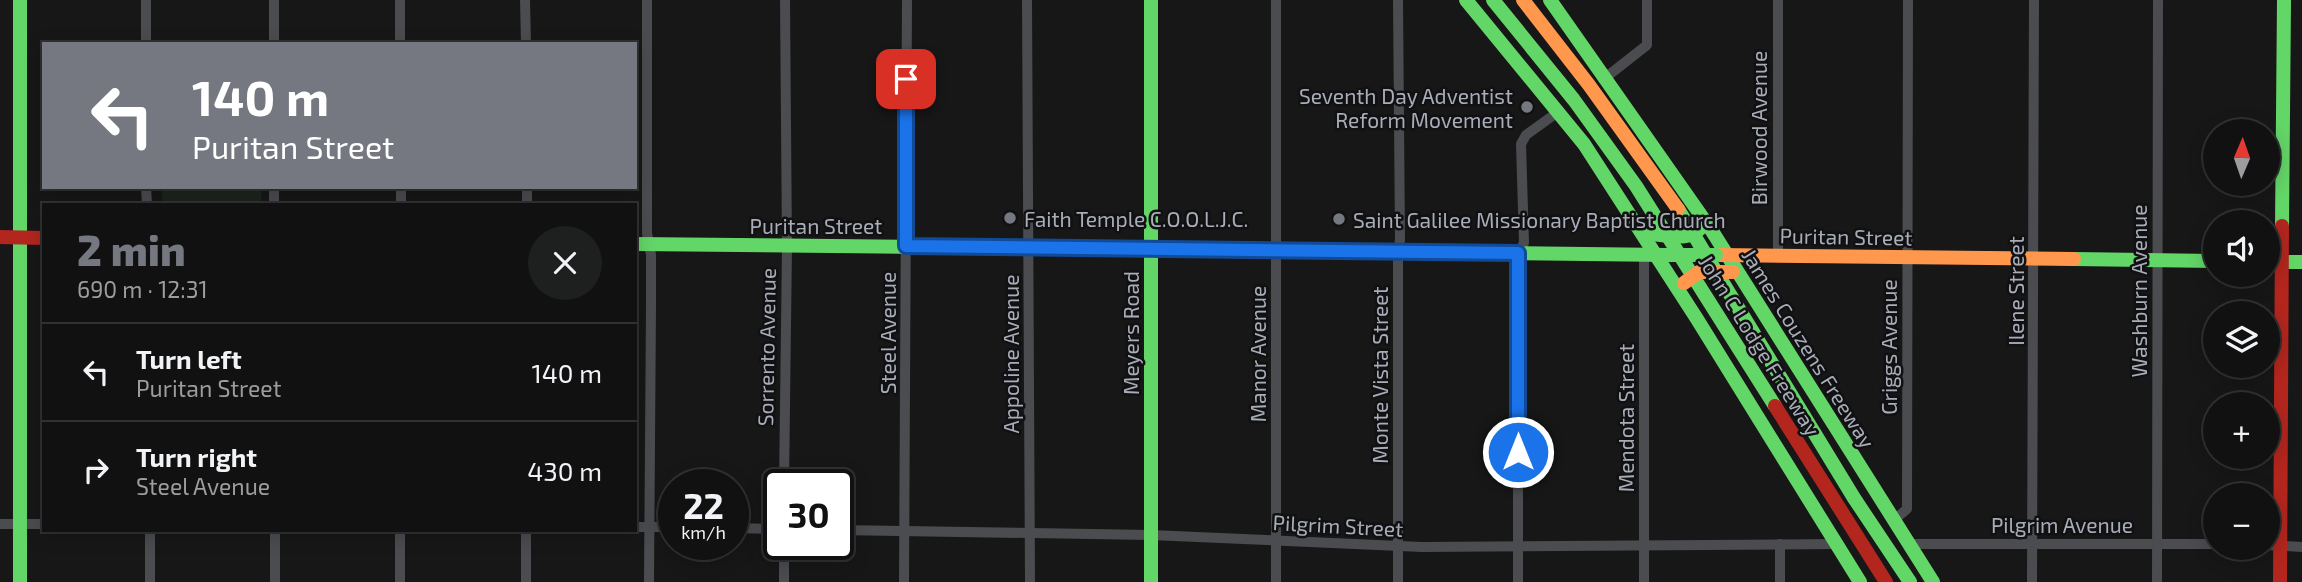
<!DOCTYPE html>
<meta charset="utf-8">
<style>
:root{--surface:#111;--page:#1e1f1f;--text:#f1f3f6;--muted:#9c9d9f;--line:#303131;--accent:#757880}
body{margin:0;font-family:"Exo 2",sans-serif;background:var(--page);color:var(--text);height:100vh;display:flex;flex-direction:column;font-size:26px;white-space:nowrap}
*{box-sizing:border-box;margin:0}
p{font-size:23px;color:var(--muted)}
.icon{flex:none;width:38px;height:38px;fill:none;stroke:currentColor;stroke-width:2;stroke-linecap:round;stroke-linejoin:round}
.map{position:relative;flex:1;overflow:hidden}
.drawer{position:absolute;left:42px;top:203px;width:595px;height:329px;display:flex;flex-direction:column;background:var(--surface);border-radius:0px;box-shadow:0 4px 18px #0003,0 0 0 2px var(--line)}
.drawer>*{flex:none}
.guide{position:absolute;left:42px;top:42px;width:595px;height:147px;border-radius:0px;box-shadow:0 4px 18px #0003,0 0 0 2px var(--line);background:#757880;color:#fff;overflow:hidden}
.needle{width:46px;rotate:2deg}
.fabs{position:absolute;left:2203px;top:119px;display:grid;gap:14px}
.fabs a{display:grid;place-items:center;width:77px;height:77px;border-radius:50%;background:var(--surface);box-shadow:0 4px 18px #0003,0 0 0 2px var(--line);font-size:35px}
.speed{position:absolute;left:658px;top:469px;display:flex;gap:14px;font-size:35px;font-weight:700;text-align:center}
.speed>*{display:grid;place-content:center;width:91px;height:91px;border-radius:50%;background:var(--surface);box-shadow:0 4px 18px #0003,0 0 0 2px var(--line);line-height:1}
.speed small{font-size:18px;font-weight:400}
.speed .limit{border:4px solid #111;border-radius:10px;background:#fff;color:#111}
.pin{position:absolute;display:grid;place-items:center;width:60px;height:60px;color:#fff;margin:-30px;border-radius:14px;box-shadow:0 4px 10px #0006}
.me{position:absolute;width:77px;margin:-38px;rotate:0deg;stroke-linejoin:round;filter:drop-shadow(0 0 5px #0008)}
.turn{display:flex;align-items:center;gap:24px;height:147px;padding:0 35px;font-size:32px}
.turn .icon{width:91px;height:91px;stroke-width:2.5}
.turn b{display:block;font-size:49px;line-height:60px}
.round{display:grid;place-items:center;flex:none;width:74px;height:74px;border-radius:37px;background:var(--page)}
.head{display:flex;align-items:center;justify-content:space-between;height:119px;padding:0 35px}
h1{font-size:42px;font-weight:800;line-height:52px;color:var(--accent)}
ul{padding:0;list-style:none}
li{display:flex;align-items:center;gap:21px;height:98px;padding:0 35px;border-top:2px solid var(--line)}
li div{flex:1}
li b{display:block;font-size:26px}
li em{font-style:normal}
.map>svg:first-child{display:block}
</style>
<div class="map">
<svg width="2302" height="582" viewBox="0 0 2302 582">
<rect width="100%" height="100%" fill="#171717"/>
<!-- green -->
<polygon fill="#1d241e" points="162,187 262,187 261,205 162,205"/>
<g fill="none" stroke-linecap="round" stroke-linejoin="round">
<!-- street -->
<g stroke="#4b4c50" stroke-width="10">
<polyline points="274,0 274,44"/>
<polyline points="400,0 400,44"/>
<polyline points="525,0 526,44"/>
<polyline points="647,0 647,233 651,255 651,306 649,582"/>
<polyline points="1027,0 1030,582"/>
<polyline points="1778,0 1778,256"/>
<polyline points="146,44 146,0"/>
<polyline points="1605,78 1647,45 1647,0"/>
<polyline points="146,187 147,205"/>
<polyline points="401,187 401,205"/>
<polyline points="274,205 274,187"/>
<polyline points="527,205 527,187"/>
<polyline points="1644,255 1644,582"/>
<polyline points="784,485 787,246 785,0"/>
<polyline points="1893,521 1907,509 1908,0"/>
<polyline points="0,524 44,524"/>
<polyline points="635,527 674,527"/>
<polyline points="733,528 779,529"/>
<polyline points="400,530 400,582"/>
<polyline points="838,530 1151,535 1422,547 1836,544"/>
<polyline points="784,544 784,582"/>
<polyline points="1909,544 2216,544"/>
<polyline points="2268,545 2302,547"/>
<polyline points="150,582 150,530"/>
<polyline points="275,582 275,530"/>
<polyline points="526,582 526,530"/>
<polyline points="904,582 907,0"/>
<polyline points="1276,582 1276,0"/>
<polyline points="1398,582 1398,251 1400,240 1398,0"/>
<polyline points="1518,582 1518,253 1524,243 1521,144 1526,135 1558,112"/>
<polyline points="1780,582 1780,544"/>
<polyline points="2032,582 2034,0"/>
<polyline points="2157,582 2158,0"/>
</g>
<!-- fast -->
<g stroke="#63d668" stroke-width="14">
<polyline points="20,0 20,582"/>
<polyline points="1151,0 1151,582"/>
<polyline points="1466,0 1584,144 1697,319 1860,582"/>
<polyline points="1493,0 1574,100 1636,186 1775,406"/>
<polyline points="1550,0 1712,231 1933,582"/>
<polyline points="1678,209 1854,498 1910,582"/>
<polyline points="2282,226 2284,0"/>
<polyline points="635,244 1204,250"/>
<polyline points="1406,252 1667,255"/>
<polyline points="2074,259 2216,261"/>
<polyline points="2268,262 2302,262"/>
</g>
<!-- slow -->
<g stroke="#ff974d" stroke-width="14">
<polyline points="1523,0 1589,85 1678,209"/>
<polyline points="1720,255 2074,259"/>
</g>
<!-- jam -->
<g stroke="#b3261e" stroke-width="14">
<polyline points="0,237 44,238"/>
<polyline points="1204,250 1406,252"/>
<polyline points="1775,406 1886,582"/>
<polyline points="2280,582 2282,226"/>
</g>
<!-- fast-bridge -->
<g stroke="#63d668" stroke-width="14">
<path d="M1653 234C1671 236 1692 242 1703 225"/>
<polyline points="1667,255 1716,255"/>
</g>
<!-- slow-bridge -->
<polyline stroke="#ff974d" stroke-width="14" points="1684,283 1699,272 1733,272"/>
</g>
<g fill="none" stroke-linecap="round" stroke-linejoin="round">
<defs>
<polyline id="route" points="906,79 906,246 1518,253 1518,452"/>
</defs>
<!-- route casing -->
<use href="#route" stroke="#114b97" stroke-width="18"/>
<!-- route -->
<use href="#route" stroke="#1a73e8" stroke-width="12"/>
</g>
<!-- markers -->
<g fill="#757880" stroke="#111113" stroke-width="2.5">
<circle cx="1527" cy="107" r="7"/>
<circle cx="1010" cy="218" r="7"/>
<circle cx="1339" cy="219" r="7"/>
</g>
<g text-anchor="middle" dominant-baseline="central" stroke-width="5" stroke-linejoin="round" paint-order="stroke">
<!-- poi labels -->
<g font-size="21" fill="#a8adb8" stroke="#111113" text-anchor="start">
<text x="1513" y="95" text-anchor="end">Seventh Day Adventist<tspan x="1513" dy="24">Reform Movement</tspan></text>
<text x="1024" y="218">Faith Temple C.O.O.L.J.C.</text>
<text x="1353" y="219">Saint Galilee Missionary Baptist Church</text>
</g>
<!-- street labels -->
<g font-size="21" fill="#a8adb8" stroke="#111113">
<text transform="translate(1758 128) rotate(-90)">Birwood Avenue</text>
<text x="816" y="225">Puritan Street</text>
<text transform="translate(1846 236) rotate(1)">Puritan Street</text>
<text transform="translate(2015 291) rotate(-90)">Ilene Street</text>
<text transform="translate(2138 291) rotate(-90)">Washburn Avenue</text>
<text transform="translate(887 333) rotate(-90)">Steel Avenue</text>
<text transform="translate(1130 333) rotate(-90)">Meyers Road</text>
<text transform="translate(1760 345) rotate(58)">John C Lodge Freeway</text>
<text transform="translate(766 347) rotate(-89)">Sorrento Avenue</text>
<text transform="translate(1888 347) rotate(-90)">Griggs Avenue</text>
<text transform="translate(1809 348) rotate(58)">James Couzens Freeway</text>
<text transform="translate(1010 354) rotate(-90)">Appoline Avenue</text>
<text transform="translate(1257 354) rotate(-90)">Manor Avenue</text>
<text transform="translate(1379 375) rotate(-90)">Monte Vista Street</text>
<text transform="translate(1625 418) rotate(-90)">Mendota Street</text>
<text x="2062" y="524">Pilgrim Avenue</text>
<text transform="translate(1338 525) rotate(3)">Pilgrim Street</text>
</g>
</g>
</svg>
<div class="fabs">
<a><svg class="needle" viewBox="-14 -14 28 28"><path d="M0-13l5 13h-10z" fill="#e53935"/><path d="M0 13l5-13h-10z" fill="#9c9d9f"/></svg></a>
<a><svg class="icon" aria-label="sound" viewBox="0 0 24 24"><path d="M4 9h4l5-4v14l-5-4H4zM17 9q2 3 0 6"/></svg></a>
<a><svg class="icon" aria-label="layers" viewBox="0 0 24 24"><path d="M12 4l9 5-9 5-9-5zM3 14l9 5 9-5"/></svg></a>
<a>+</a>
<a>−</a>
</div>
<div class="speed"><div>22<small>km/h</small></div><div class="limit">30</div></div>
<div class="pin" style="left:906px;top:79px;background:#d93025"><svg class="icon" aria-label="arrive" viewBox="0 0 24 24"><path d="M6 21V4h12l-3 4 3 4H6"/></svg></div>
<svg class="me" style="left:1518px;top:452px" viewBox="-20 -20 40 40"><circle r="17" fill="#1a73e8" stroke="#fff" stroke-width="3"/><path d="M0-11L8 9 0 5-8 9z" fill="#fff"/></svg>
<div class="guide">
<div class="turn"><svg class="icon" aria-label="left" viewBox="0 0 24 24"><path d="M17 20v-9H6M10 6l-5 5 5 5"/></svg><div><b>140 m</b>Puritan Street</div></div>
</div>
<section class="drawer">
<div class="head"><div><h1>2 min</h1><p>690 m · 12:31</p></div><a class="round"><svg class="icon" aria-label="close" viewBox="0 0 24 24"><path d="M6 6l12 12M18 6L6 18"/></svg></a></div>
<ul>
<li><svg class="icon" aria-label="left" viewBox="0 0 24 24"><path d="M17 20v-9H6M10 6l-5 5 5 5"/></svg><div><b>Turn left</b><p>Puritan Street</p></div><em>140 m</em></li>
<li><svg class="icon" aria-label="right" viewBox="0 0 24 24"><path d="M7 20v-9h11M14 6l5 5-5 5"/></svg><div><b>Turn right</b><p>Steel Avenue</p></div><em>430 m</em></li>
</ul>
</section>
</div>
